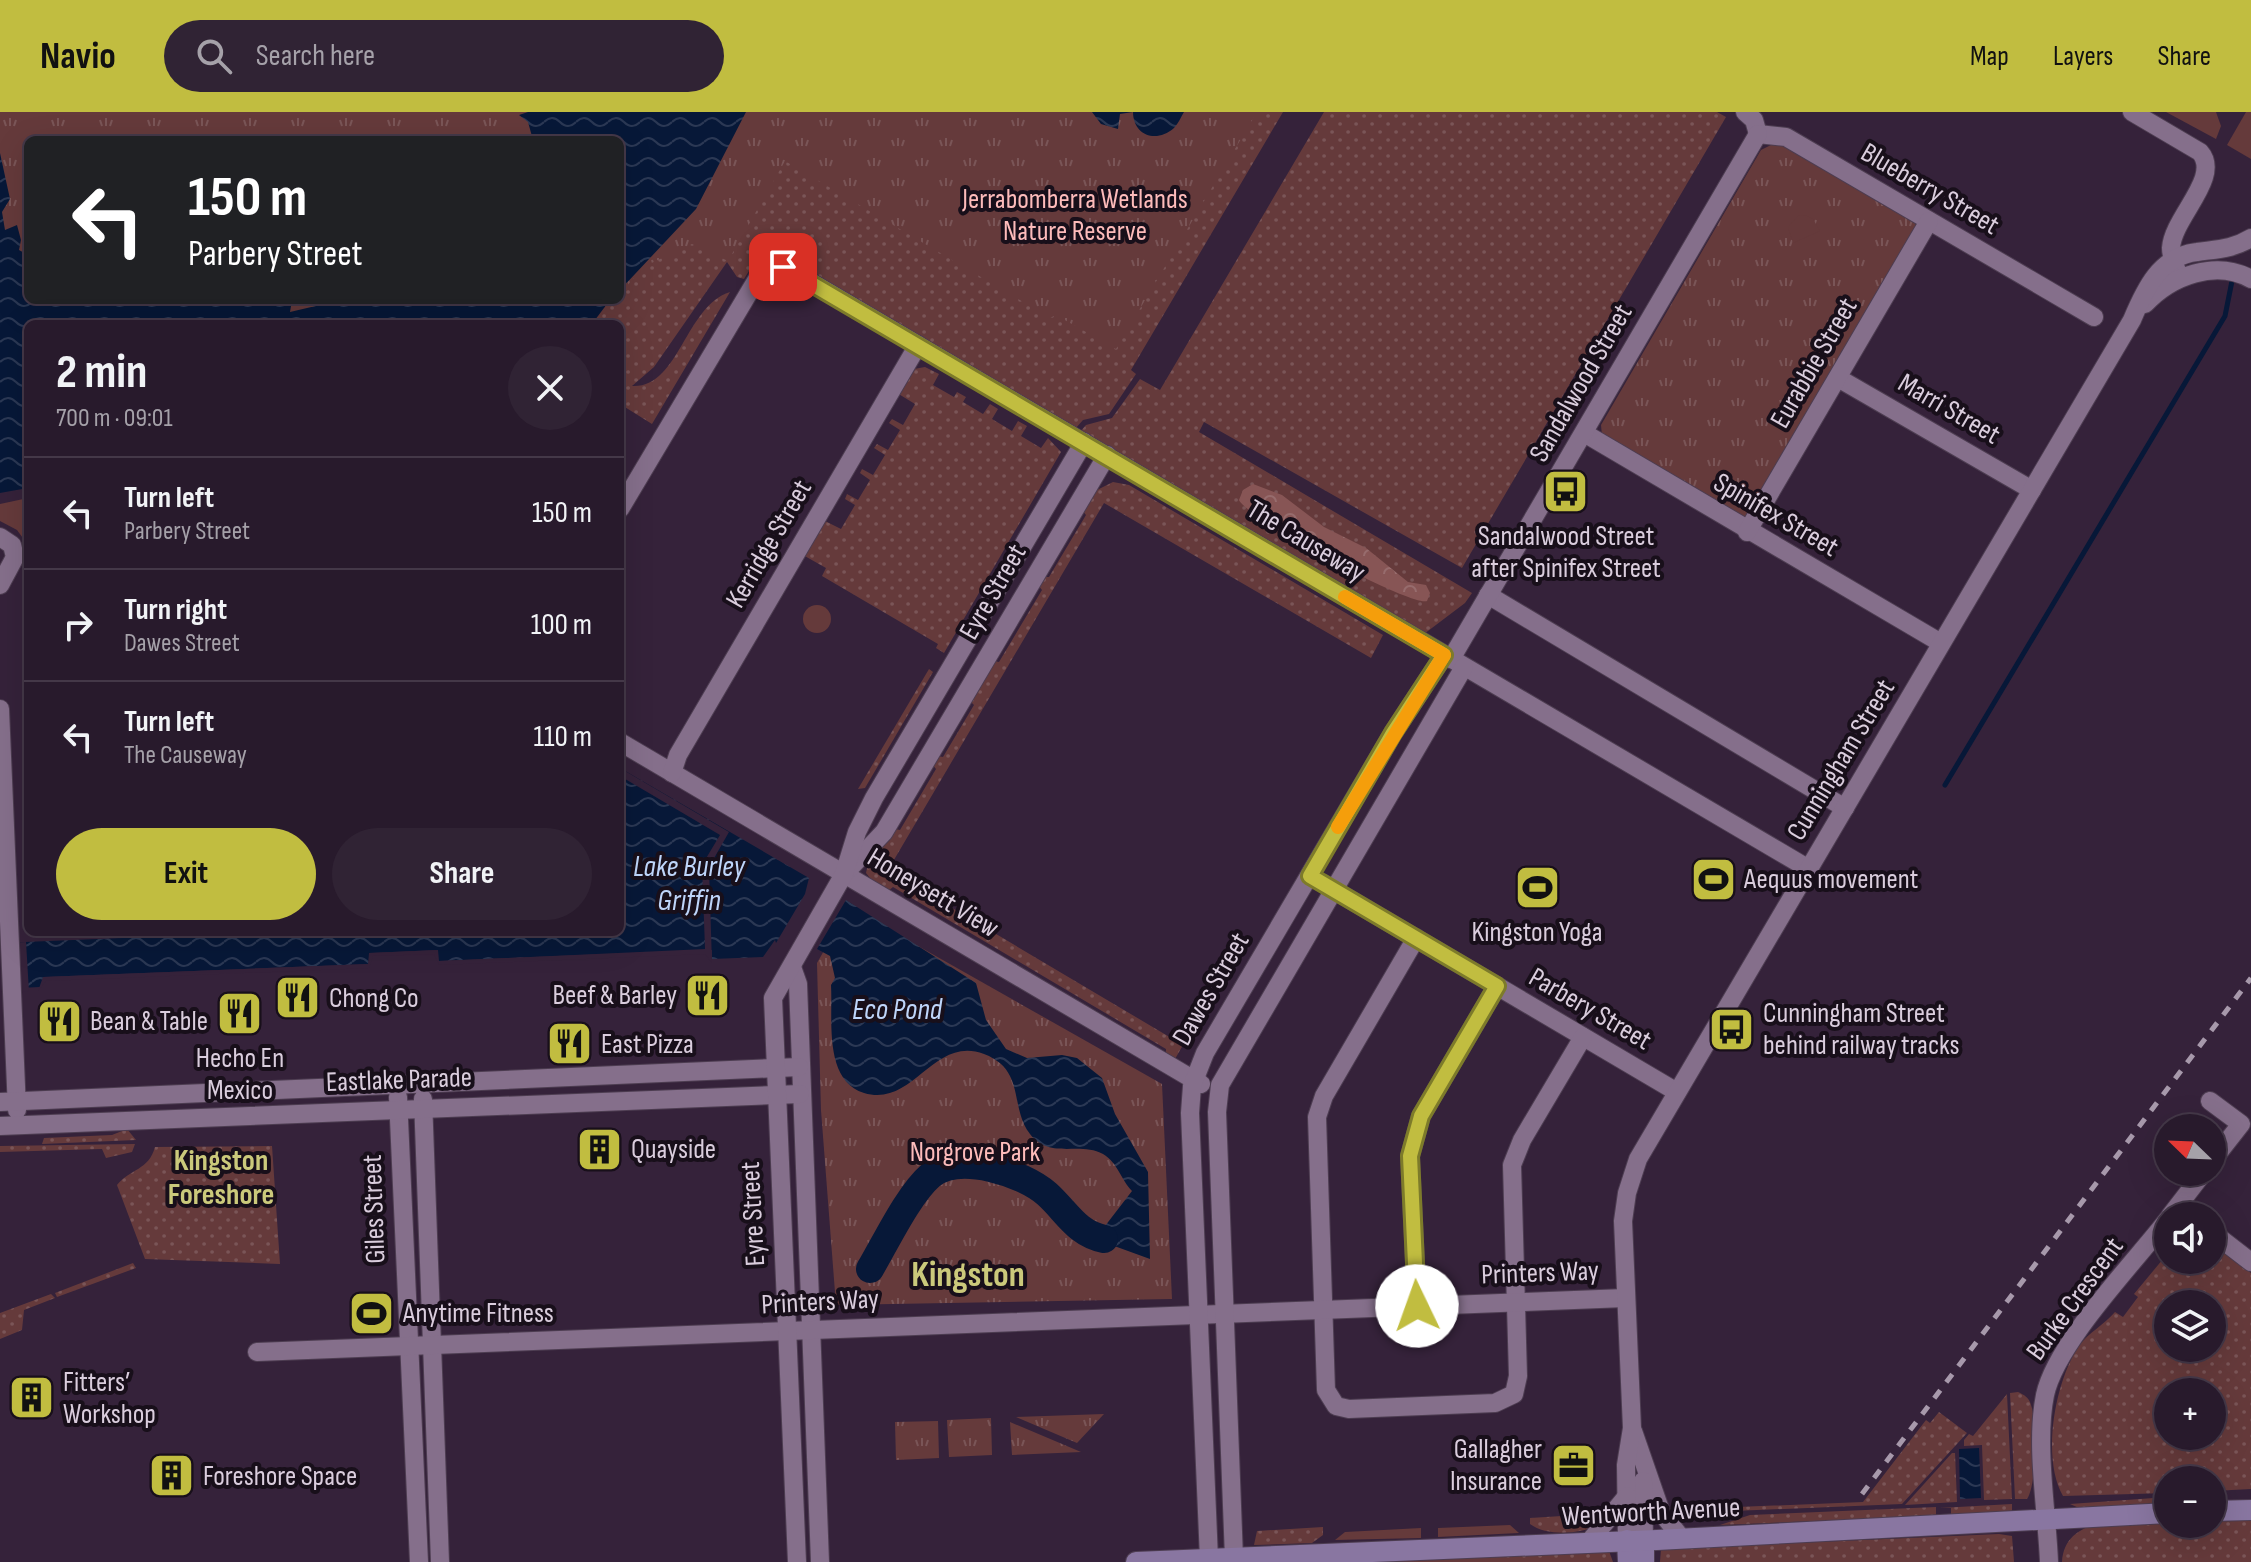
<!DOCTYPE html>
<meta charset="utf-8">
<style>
:root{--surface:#281a2c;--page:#302334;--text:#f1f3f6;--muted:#a5a1a9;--line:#443848;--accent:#c1bd40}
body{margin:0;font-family:"Sofia Sans Condensed",sans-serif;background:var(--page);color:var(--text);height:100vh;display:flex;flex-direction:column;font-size:30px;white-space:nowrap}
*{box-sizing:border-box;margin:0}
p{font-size:26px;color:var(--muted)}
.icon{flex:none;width:44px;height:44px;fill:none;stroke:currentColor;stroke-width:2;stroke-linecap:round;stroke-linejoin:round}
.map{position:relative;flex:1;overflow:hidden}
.sheet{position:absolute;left:24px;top:208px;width:600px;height:616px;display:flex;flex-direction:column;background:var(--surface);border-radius:12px;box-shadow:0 8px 32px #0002,0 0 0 2px var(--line)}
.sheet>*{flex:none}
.banner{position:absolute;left:24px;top:24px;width:600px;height:168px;border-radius:12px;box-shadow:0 8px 32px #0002,0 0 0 2px var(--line);background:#202124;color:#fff;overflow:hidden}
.needle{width:52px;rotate:293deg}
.fabs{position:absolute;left:2154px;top:1002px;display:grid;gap:16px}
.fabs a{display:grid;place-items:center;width:72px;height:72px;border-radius:50%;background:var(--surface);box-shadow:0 8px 32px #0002,0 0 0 2px var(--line);font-size:40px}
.pin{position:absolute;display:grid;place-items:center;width:68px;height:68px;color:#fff;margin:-34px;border-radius:16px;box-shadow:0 4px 12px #0006}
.me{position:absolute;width:88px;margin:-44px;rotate:357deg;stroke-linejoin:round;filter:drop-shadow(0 0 6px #0008)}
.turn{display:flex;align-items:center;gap:28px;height:168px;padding:0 32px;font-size:36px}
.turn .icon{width:104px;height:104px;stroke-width:2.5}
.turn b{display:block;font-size:56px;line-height:68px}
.round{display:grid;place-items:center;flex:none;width:84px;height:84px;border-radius:42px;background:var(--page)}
.overview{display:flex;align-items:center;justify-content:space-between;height:136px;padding:0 32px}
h1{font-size:48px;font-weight:700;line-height:60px}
.primary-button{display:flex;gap:16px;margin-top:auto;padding:16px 32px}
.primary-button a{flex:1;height:92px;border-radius:48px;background:var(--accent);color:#111;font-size:32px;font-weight:700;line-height:92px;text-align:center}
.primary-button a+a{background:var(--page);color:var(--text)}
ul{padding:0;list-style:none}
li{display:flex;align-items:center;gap:24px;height:112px;padding:0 32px;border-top:2px solid var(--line)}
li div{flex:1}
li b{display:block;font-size:30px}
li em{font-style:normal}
header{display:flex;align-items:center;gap:48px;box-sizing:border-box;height:112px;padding:0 40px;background:var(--accent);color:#111}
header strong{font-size:38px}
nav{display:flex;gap:44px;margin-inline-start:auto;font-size:28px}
.search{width:560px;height:72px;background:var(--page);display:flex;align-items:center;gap:20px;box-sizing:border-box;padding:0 28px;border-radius:44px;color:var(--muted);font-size:30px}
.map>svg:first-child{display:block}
</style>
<header>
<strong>Navio</strong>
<div class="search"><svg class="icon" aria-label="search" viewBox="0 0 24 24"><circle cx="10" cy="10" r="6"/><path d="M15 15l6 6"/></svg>Search here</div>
<nav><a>Map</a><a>Layers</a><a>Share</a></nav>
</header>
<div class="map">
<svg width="2251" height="1450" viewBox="0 0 2251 1450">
<defs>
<pattern id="grass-dots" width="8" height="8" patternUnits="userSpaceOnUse" patternTransform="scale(2)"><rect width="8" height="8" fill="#653a3b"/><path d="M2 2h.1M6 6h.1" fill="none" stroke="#7a5557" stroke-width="1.8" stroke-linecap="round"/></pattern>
<pattern id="forest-crowns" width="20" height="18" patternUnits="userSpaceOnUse" patternTransform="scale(2)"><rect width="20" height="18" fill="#875555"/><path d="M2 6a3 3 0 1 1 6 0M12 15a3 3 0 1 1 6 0" fill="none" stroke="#976c6d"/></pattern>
<pattern id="park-tufts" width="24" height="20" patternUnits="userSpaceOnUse" patternTransform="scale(2)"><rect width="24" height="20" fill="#653a3b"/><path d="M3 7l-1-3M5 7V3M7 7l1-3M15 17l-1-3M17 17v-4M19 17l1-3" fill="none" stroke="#7a5557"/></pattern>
<pattern id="water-waves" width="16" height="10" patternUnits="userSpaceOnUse" patternTransform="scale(2)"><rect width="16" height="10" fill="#071838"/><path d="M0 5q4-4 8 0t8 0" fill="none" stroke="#2b3854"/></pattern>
</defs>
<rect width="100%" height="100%" fill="#35223a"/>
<!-- grass -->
<g fill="url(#grass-dots)" fill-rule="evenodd">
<path d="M0 0H1283L1131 258 1136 262 1109 302 1083 308 1075 317 779 140 757 146 744 167 737 165 727 150 654 255 632 274C679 277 685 194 730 180L652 312 620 292V212H116L104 188H620V28H28Z"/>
<polygon points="1324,0 1717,0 1726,5 1462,456 1204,310 1199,320 1472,481 1465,491 1424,522 1080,320 1086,313 1112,306 1140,267 1160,278"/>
<polygon points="925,255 939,262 933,273 954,285 957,280 966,285 963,290 983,302 990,292 998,297 992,307 1012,319 1018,309 1027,314 1021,324 1041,336 1048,326 1061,340 944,541 936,536 938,532 822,464 826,456 803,443 823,408 841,417 855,393 845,387 847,382 858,388 870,368 860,361 862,357 873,363 885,343 874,336 877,332 888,338 900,318 889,311 892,307 903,313 915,292 897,281 914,257"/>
<polygon points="1113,370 1129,373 1383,523 1371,546 1104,391 888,758 1183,933 1175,947 1166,943 1166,937 893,775 888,779 874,771 866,761 869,747 895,717 900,718 936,657 932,652 937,644 943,645 974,593 970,589 993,549 999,550 1042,478 1038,473 1043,465 1049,465 1086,403 1082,398 1093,380"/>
<polygon points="929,557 933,560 865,676 858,677"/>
<polygon points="127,1017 136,1028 42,1032 44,1026 112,1023"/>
<polygon points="135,1032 132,1040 106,1046 102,1037 0,1040 0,1034"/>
<path d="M272 1034 280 1152 145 1147 117 1073C130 1057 149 1058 155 1035Z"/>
<path d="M2212 1131 2251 1161V1377L2212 1379V1368H2168V1381L2063 1384C2041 1346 2055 1269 2079 1234 2089 1220 2104 1213 2115 1200L2123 1205 2138 1185 2134 1182 2168 1141V1148H2212ZM2168 1192H2212V1236H2168ZM2168 1280H2212V1324H2168Z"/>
<polygon points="133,1151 136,1156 57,1185 55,1181"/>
<polygon points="51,1182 55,1186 24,1198 22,1218 0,1227 0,1201"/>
<path d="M2018 1280C2024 1283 2029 1285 2031 1293 2037 1310 2037 1372 2027 1387H2015L2010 1281Z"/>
<polygon points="2007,1282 2012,1387 1984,1388 1982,1333 1964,1334 1964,1328 1969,1322 1973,1324"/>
<polygon points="1939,1300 1967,1321 1902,1392 1687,1401 1687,1397 1863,1390 1926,1308 1930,1311"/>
<polygon points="1952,1341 1955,1341 1957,1390 1905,1393"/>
<polygon points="2168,1385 2168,1394 2079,1396 2070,1392"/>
<polygon points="2012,1392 2012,1399 1951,1403 1951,1396 1940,1396"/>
<polygon points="1936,1395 1936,1404 1720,1413 1750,1403"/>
<path d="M1594 1402 1597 1413C1579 1423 1546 1424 1530 1412V1406Z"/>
<path d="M2251 1405V1450H2062C2065 1400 2132 1410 2168 1408V1412H2212V1406Z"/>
<polygon points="1323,1415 1323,1423 1312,1431 1254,1433 1257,1419"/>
<polygon points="1999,1422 2012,1424 2014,1450 1660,1450 1661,1437"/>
<polygon points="1609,1439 1613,1450 1334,1450"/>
</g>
<!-- forest -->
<path fill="url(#forest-crowns)" d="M1253 372 1282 383 1324 415 1366 436 1408 470 1426 473 1430 481 1427 489C1408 494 1247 406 1239 388L1243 378Z"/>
<!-- park -->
<g fill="url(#park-tufts)">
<polygon points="0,0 1257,0 1116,237 1056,203 1050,206 785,49 728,149 692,132 643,155 620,182 620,28 28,28 28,188 615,188 594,212 28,212 28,372 0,105"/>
<polygon points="1777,30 1915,111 1917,116 1747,404 1741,405 1602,323 1601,313 1761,38"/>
<polygon points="849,795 1162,972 1172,1187 836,1193 821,998 817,851"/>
<polygon points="1104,1302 1077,1331 1016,1305"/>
<polygon points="991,1306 992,1343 949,1345 947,1308"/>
<polygon points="938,1309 939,1346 896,1348 895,1310"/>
<polygon points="1010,1310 1081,1340 1012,1343"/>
</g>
<!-- garden -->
<g fill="#653a3b">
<polygon points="2166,0 2216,0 2221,14 2216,27"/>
<polygon points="2246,0 2251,0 2251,47 2227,33"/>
<polygon points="1805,103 1813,107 1820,119 1793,131 1788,115 1798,104"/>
<polygon points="28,386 28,433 17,418 0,409 0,392"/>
<circle cx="817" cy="507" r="14"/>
<polygon points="1510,1413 1519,1421 1438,1425 1438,1416"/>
<polygon points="1421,1416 1421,1426 1335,1428 1345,1420"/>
</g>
<!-- water -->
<g fill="url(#water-waves)">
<polygon points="528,0 746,0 696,97 620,178 620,28 533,28 528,10 519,3"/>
<path d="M1092 0H1184C1181 5 1178 12 1174 16 1156 32 1133 23 1133 0L1120 2 1118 17 1101 12Z"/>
<polygon points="0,41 10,87 2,100 5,118 17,113 21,128 19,138 28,143 28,188 292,188 290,200 324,192 326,188 340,193 350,188 610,188 592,212 28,212 28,376 0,381"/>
<polygon points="620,656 809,766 805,782 776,831 775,828 763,845 712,847 712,838 705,838 438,849 438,838 369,841 369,852 44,865 40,875 0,877 0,831 122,826 123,820 620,820"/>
<path d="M846 788 976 871 986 908 1006 937 1027 946 1062 943 1077 946 1102 966 1115 1002 1148 1060 1150 1147 1095 1127 1132 1079C1121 1068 1118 1051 1103 1042 1079 1029 1050 1048 1030 1022 1009 995 1026 958 984 942 933 923 914 996 864 981 823 968 833 907 831 873L835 866 830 844 817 837Z"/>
<polygon points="1979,1336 1981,1386 1960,1387 1959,1337"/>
</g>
<!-- pier -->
<g fill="#35223a">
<polygon points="620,656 729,720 709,755 712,851 705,842 439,853 434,842 373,844 369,856 46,869 38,879 43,865 368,852 369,841 438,838 439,849 705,837 702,753 720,723 620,664"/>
<polygon points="26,830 29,879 0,880 0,831"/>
</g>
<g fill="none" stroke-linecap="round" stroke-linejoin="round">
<!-- stream -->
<polyline stroke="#071838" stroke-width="5" points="1945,673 2225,204 2232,169"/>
<!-- river -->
<path stroke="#071838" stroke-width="28" d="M870 1157C886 1130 908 1083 931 1063 960 1040 1023 1061 1047 1082 1067 1100 1076 1121 1104 1127"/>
<defs>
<g id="street">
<polyline points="1745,0 1754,8 1758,22"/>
<path d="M2132 0 2200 40C2222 65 2173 105 2171 136 2171 146 2176 157 2180 166"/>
<polyline points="1758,22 1786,25 2094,205"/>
<path d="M2145 192C2171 164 2216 147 2251 167"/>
<polyline points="1838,266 2032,378"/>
<polyline points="1584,321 1941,531"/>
<polyline points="620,397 760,162 770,155 785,155 1809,757"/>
<polyline points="1747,420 1929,109"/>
<polyline points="0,425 12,433 15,445 0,473"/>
<polyline points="1488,483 1845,696"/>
<polyline points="1451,547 1758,22"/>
<polyline points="0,597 17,998"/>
<polyline points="620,630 1201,972"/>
<polyline points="672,661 678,643 918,233"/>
<polyline points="846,760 884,720 1107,343"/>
<polyline points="1324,772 1677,980"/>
<polyline points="1416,826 1324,984 1317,1005 1326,1278 1336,1294 1349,1297 1495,1291 1514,1282 1518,1264 1512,1053 1522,1028 1583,925"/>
<polyline points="792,855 798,872 820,1450"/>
<polyline points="398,985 419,1450"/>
<polyline points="423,987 440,1450"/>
<polyline points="2210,989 2241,1012 2212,1049"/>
<polyline points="0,990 799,955"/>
<polyline points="0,1014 800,982"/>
<polyline points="2170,1104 2204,1060"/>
<polyline points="2212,1120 2251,1150"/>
<polyline points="1417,1194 1410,1044 1421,1004 1497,874"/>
<polyline points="257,1240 1625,1186"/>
<polyline points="1633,1319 1661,1400 1682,1427"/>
<polyline points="1643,1369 1644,1429"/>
<path d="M1627 1428 1626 1353 1632 1316 1623 1109 1627 1081 1638 1047 2132 208C2145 177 2160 144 2197 140 2218 137 2233 137 2251 126"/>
<polyline points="1589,1430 1627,1384"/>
<polyline points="1234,1446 1217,1000 1220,973 1464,555"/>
<polyline points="1209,1447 1190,1001 1192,974 1205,941 1393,621 1444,543"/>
<polyline points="797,1450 773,886 844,762 857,720 874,686 1084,330"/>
<path d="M2049 1450C2047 1399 2035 1332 2045 1283 2056 1231 2134 1151 2168 1107"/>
</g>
<g id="secondary">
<polyline points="2212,1399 2251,1398"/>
<polyline points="1627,1428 1628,1450"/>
<polyline points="1644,1429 1644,1450"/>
<polyline points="1136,1450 1657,1428 2168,1401"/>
</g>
</defs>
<!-- street casing -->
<use href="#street" stroke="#4d3d51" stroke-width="20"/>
<!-- secondary casing -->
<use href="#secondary" stroke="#4d3d51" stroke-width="22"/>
<!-- street -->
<use href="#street" stroke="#856f8b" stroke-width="18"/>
<!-- secondary -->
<use href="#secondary" stroke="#8976a1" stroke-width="20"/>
<!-- rail -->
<polyline stroke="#a799ab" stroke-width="5" stroke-dasharray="10 10" stroke-linecap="butt" points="1862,1382 2251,866"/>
</g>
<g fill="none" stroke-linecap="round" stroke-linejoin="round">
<defs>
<polyline id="route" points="783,155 1444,543 1393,621 1310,764 1497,874 1421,1004 1410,1044 1417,1194"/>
</defs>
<!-- route casing -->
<use href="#route" stroke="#7d7b2a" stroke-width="20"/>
<!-- route -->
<use href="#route" stroke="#c1bd40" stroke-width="14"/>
<!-- slow -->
<polyline stroke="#f59e0b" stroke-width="14" points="1338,715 1444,543 1345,485"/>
</g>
<!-- icons -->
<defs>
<symbol id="bus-square" viewBox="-11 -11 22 22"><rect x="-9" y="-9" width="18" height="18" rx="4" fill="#c1bd40" stroke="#180f1a"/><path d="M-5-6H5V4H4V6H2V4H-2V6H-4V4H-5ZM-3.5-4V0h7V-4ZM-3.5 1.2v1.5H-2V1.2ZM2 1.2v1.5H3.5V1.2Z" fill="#111"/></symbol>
<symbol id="stadium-square" viewBox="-11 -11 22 22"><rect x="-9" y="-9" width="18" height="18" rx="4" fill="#c1bd40" stroke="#180f1a"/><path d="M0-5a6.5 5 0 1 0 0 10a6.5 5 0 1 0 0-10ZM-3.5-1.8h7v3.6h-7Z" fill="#111"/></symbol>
<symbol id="restaurant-square" viewBox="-11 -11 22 22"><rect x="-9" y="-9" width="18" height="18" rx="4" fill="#c1bd40" stroke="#180f1a"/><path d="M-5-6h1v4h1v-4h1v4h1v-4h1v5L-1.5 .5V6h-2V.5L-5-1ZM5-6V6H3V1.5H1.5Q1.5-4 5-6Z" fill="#111"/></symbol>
<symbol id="building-square" viewBox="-11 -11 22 22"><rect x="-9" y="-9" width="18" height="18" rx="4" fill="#c1bd40" stroke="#180f1a"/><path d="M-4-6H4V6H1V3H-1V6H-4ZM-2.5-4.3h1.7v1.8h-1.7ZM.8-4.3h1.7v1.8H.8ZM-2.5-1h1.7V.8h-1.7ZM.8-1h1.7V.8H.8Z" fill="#111"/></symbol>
<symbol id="office-square" viewBox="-11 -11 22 22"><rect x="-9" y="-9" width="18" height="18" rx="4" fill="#c1bd40" stroke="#180f1a"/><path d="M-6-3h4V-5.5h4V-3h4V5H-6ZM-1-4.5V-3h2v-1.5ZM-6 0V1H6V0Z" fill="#111"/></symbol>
</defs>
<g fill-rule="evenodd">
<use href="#bus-square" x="1540" y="354" width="51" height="51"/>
<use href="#stadium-square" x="1688" y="742" width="51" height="51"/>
<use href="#stadium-square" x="1512" y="750" width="51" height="51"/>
<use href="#restaurant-square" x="682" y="858" width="51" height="51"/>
<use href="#restaurant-square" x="272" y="860" width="51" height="51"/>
<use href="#restaurant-square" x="214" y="876" width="51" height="51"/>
<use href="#restaurant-square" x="34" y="884" width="51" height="51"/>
<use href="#bus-square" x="1706" y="892" width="51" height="51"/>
<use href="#restaurant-square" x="544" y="906" width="51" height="51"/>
<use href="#building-square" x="574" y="1012" width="51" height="51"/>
<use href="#stadium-square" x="346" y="1176" width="51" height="51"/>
<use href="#building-square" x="6" y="1260" width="51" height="51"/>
<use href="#office-square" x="1548" y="1328" width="51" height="51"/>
<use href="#building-square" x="146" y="1338" width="51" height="51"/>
</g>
<g text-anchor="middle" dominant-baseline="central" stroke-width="8" stroke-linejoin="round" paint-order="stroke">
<!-- street labels -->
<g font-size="28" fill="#dacddd" stroke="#180f1a">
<text transform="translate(1930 77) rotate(30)">Blueberry Street</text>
<text transform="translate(1814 251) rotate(-60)">Eurabbie Street</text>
<text transform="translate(1581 271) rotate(-60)">Sandalwood Street</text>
<text transform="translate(1949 297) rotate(30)">Marri Street</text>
<text transform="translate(1776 403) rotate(30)">Spinifex Street</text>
<text transform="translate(1306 429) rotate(31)">The Causeway</text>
<text transform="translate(769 432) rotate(-60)">Kerridge Street</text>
<text transform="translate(993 480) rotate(-60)">Eyre Street</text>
<text transform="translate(1841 648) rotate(-59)">Cunningham Street</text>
<text transform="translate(933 781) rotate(31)">Honeysett View</text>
<text transform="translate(1211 877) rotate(-60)">Dawes Street</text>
<text transform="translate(1590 897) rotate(30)">Parbery Street</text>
<text transform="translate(399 968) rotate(-2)">Eastlake Parade</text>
<text transform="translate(374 1097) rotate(-92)">Giles Street</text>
<text transform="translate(753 1102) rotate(-93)">Eyre Street</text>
<text transform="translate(1540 1161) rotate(-2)">Printers Way</text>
<text transform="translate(2075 1187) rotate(-54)">Burke Crescent</text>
<text transform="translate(820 1190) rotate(-3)">Printers Way</text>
<text transform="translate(1651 1400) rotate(-3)">Wentworth Avenue</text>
</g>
<!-- park labels -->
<g font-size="28" fill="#fdbbba" stroke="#180f1a">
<text x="1075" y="87">Jerrabomberra Wetlands<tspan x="1075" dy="32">Nature Reserve</tspan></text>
<text x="975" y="1040">Norgrove Park</text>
</g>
<!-- poi labels -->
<g font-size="28" fill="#dacddd" stroke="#180f1a" text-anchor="start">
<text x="1566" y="424" text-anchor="middle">Sandalwood Street<tspan x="1566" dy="32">after Spinifex Street</tspan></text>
<text x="1744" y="767">Aequus movement</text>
<text x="1537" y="820" text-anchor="middle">Kingston Yoga</text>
<text x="677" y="883" text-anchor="end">Beef &amp; Barley</text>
<text x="329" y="886">Chong Co</text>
<text x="1763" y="901">Cunningham Street<tspan x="1763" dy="32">behind railway tracks</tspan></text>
<text x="90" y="909">Bean &amp; Table</text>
<text x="601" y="932">East Pizza</text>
<text x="240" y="946" text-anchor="middle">Hecho En<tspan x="240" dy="32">Mexico</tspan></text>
<text x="631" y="1037">Quayside</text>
<text x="403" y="1201">Anytime Fitness</text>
<text x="63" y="1270">Fitters’<tspan x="63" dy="32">Workshop</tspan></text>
<text x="1542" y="1337" text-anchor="end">Gallagher<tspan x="1542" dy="32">Insurance</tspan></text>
<text x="203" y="1364">Foreshore Space</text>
</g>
<!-- water labels -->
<g font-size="30" font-style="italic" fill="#bed5fa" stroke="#180f1a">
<text x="689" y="755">Lake Burley<tspan x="689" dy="34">Griffin</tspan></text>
<text x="897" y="898">Eco Pond</text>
</g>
<!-- neighbourhood labels -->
<g font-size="30" font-weight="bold" fill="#cbc97b" stroke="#180f1a">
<text x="221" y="1049">Kingston<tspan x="221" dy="34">Foreshore</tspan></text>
</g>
<!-- district labels -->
<g font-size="36" font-weight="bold" fill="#cbc97b" stroke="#180f1a">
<text x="968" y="1163">Kingston</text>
</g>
</g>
</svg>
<div class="fabs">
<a><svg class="needle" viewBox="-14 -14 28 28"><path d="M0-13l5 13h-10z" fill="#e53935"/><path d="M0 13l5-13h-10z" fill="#a5a1a9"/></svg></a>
<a><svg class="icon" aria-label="sound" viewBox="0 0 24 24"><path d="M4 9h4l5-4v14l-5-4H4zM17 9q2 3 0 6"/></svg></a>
<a><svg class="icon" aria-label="layers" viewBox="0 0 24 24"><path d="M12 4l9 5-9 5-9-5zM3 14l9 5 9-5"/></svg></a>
<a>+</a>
<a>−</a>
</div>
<div class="pin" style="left:783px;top:155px;background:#d93025"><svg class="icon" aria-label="arrive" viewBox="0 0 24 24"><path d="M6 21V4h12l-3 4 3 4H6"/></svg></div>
<svg class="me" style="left:1417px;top:1194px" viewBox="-20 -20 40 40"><circle r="19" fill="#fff"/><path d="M0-13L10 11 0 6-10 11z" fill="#c1bd40"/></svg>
<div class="banner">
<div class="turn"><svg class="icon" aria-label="left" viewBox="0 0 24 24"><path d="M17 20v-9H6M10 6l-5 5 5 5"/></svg><div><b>150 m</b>Parbery Street</div></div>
</div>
<section class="sheet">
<div class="overview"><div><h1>2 min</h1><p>700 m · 09:01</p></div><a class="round"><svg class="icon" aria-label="close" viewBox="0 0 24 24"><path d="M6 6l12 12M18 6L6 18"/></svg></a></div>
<ul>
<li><svg class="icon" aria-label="left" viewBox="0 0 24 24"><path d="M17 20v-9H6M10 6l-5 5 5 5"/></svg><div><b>Turn left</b><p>Parbery Street</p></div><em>150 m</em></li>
<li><svg class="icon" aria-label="right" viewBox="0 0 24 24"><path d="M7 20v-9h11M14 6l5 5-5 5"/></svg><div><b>Turn right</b><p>Dawes Street</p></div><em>100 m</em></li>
<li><svg class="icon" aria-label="left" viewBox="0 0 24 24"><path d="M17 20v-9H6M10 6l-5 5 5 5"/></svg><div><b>Turn left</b><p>The Causeway</p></div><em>110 m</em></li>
</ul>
<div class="primary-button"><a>Exit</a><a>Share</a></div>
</section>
</div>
